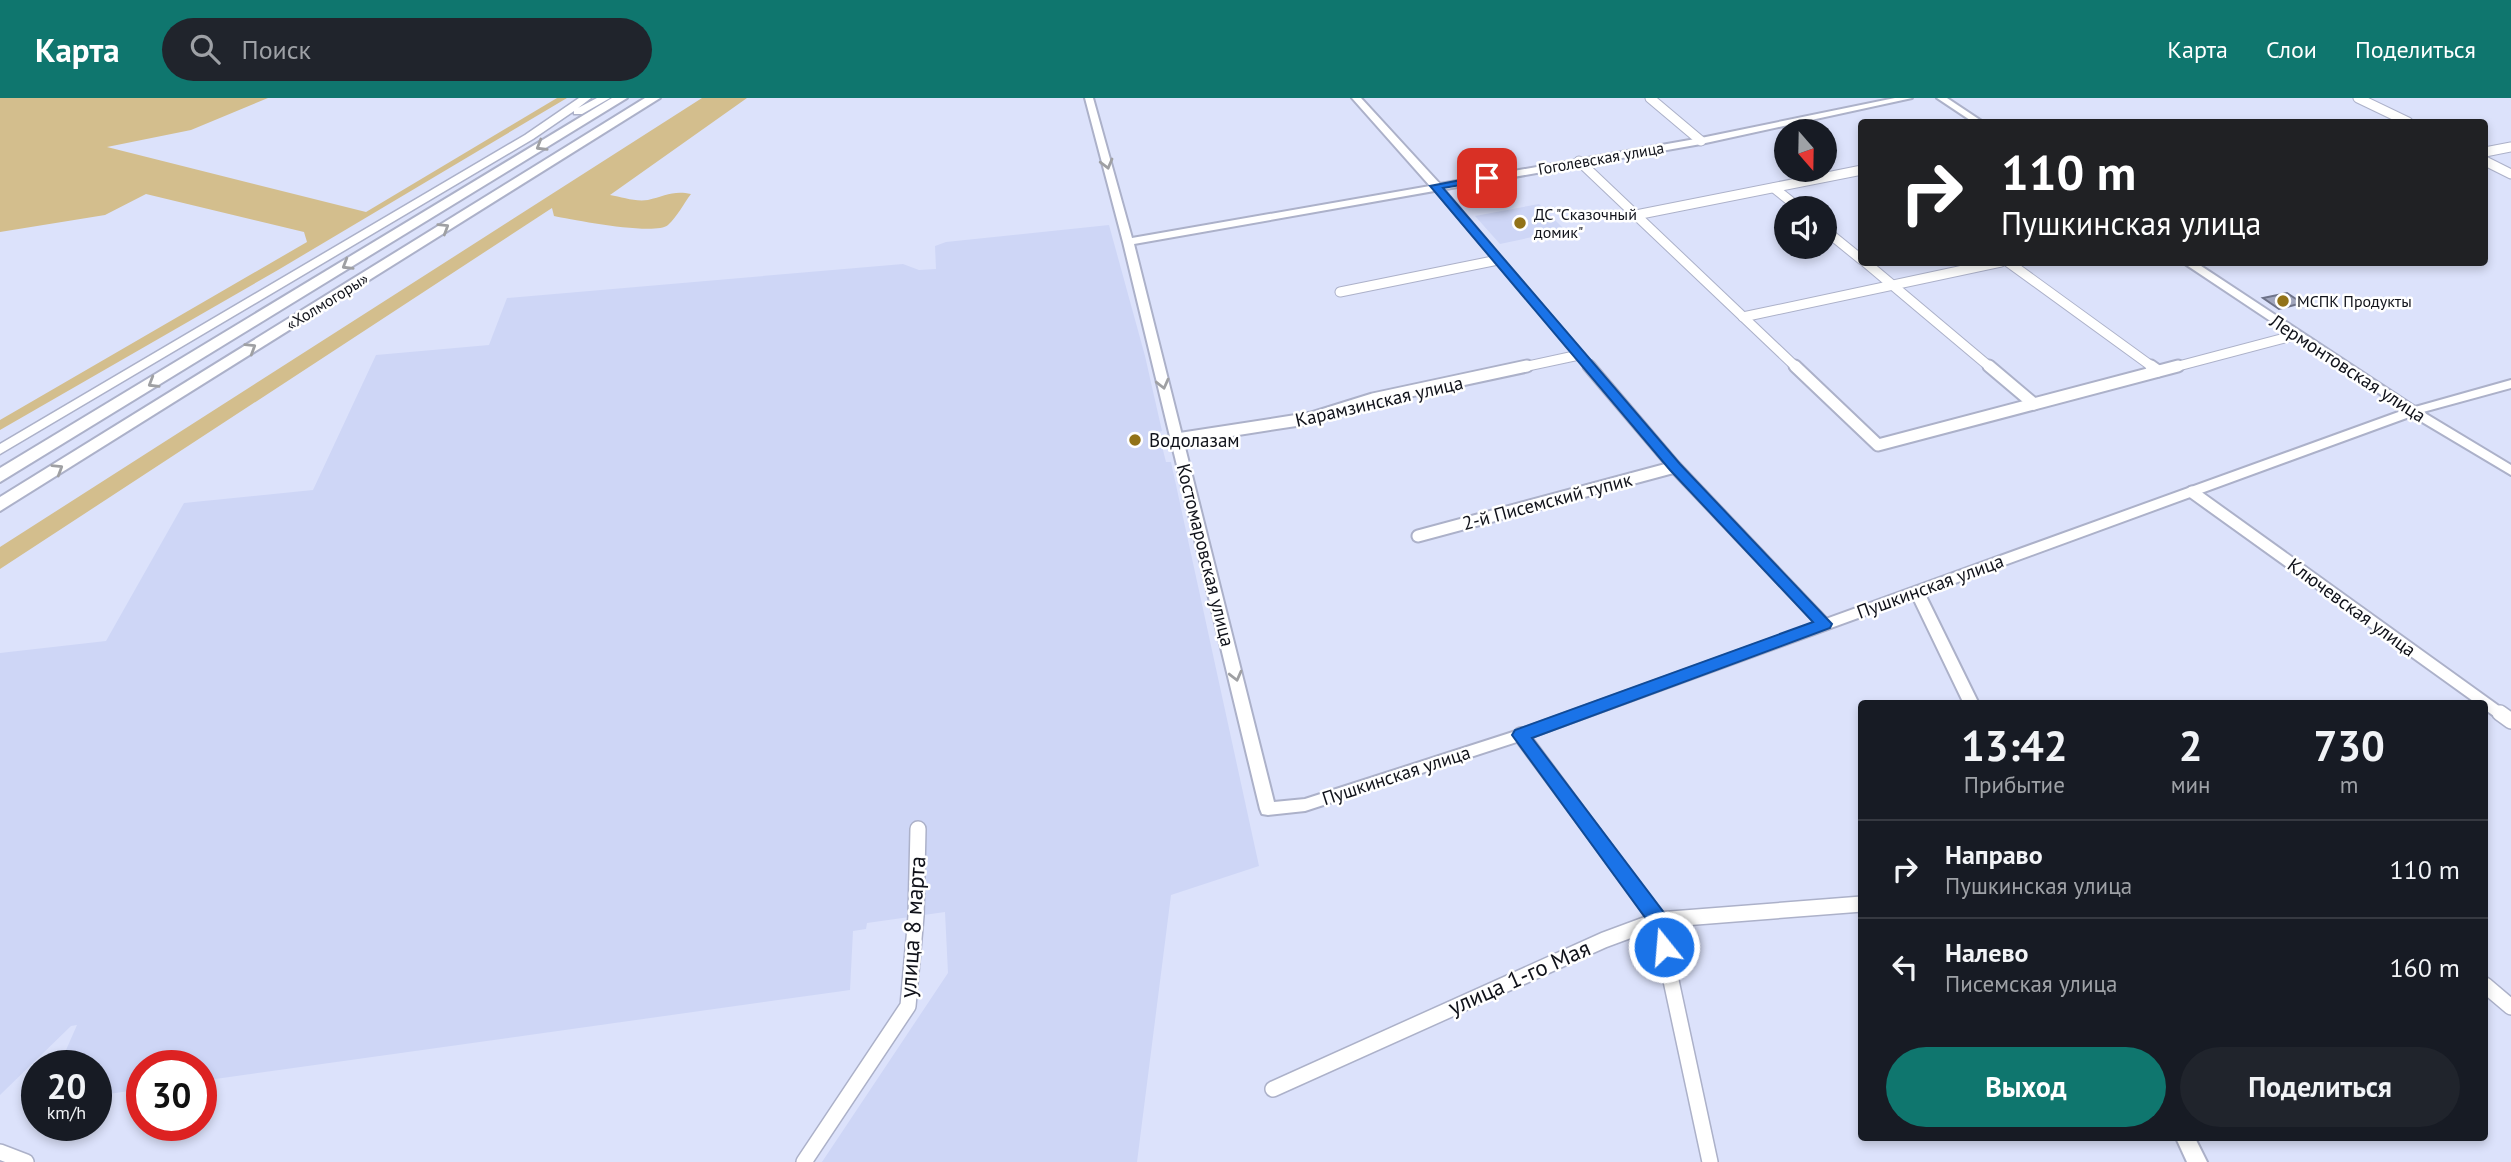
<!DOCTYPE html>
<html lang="ru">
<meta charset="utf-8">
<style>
:root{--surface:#171b24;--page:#20242c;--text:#f1f3f6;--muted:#9ea1a6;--line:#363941;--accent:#0f766e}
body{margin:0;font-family:"PT Sans",sans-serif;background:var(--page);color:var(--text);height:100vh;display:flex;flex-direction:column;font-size:26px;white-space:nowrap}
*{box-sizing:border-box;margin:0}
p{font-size:23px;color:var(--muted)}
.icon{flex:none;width:38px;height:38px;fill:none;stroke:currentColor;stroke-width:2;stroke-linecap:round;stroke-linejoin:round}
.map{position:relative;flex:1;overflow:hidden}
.panel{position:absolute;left:1858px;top:602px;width:630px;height:441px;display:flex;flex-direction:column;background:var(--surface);border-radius:7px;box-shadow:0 4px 10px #0003}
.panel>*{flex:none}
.banner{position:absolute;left:1858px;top:21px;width:630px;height:147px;border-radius:7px;box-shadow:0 4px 10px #0003;background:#202124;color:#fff;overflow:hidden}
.needle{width:46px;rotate:160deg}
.buttons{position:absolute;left:1774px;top:21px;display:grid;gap:14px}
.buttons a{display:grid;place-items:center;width:63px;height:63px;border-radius:50%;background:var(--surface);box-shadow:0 4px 10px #0003;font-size:35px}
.speed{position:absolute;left:21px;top:952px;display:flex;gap:14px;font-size:35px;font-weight:700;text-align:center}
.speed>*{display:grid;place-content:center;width:91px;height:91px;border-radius:50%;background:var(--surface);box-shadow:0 4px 10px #0003;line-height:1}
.speed small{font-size:18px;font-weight:400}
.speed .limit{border:10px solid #d22;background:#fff;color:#111}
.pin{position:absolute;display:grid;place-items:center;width:60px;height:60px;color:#fff;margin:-30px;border-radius:14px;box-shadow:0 4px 10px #0006}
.me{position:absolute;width:77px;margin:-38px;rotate:343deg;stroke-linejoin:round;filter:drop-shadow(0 0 5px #0008)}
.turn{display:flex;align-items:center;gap:24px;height:147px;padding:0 28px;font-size:32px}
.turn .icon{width:91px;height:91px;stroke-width:2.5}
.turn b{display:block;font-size:49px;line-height:60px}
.eta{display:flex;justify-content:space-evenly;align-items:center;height:119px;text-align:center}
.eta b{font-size:42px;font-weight:600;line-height:49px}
.button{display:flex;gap:14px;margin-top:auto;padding:14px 28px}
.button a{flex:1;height:80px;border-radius:42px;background:var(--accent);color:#fff;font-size:28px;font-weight:600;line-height:80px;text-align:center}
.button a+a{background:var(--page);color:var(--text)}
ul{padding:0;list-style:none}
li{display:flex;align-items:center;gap:21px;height:98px;padding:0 28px;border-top:2px solid var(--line)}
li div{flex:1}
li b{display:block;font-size:26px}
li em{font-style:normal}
header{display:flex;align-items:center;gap:42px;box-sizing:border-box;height:98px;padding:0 35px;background:var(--accent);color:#fff}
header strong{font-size:33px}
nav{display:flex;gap:38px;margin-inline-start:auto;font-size:24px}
.search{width:490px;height:63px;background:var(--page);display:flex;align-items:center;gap:18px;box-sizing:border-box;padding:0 24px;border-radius:38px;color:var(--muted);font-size:26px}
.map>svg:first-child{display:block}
</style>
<header>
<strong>Карта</strong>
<div class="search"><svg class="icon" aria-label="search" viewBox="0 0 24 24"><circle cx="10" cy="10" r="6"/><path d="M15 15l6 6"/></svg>Поиск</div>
<nav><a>Карта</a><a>Слои</a><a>Поделиться</a></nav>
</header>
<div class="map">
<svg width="2511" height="1064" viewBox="0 0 2511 1064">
<rect width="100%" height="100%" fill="#dce2fb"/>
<!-- built -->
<g fill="#ced6f6">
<polygon points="1539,106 1565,132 1500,146 1475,118"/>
<polygon points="1109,127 1145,258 1162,333 1158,334 1163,352 1166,364 1171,364 1259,768 1171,797 1137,1064 822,1064 948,875 945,814 867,825 866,831 853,833 850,892 201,983 201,968 142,968 142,991 96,998 96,968 59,968 77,927 71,928 0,997 0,555 106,543 184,405 313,392 376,257 489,247 507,200 903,166 919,172 936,171 935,148 946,144"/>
</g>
<!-- green -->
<g fill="#d3be8d">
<polygon points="0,0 268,0 191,32 107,49 366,114 557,0 567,0 278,172 0,332 0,322 307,144 304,134 146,96 105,117 0,134"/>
<path d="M702 0H747L610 97C622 99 635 104 648 102 664 98 674 92 691 96 684 105 677 119 668 127 655 138 574 122 554 118L552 110 0 471V449Z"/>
</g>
<!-- building -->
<polygon fill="#a1a6be" stroke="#6d7288" stroke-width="2" points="2287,195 2302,205 2279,211 2263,200"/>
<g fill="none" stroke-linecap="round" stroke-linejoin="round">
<defs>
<g id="minor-far2">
<polyline points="1650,0 1701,43"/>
<polyline points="2358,0 2408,24"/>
<polyline points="2485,54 2511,49"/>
<polyline points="1579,63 1797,270"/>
<polyline points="2485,63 2511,76"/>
<polyline points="1436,88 1591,270"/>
<polyline points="1774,90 1799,110"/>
<polyline points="1636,117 1862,72"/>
<polyline points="1825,132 1862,162"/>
<polyline points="1865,164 1991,270"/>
<polyline points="2008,164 2154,270"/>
<polyline points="1340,194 1498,162"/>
<polyline points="1743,219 2001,164"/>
<polyline points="1519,270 1579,257"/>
<polyline points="2171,270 2296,237"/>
</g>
<g id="minor-far1">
<polyline points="1589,268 1675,369 1824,526"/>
<polyline points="1795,268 1878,347 2178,268"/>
<polyline points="1989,268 2034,306"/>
<polyline points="2151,268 2158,273"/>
<polyline points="1177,341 1312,320 1373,301 1527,268"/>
<polyline points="2192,394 2502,617"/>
<polyline points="1418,438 1675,369"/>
</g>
<g id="minor">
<polyline points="2500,615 2511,623"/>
<polyline points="1521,637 1658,822 1710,1064"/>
<polyline points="2485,887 2511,909"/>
<polyline points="1273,991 1604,842 1658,822 1862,806"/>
<polyline points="0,1054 26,1064"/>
<polyline points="804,1064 908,908 916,818 918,731"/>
</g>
<g id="tertiary">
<polygon points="1085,0 1093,0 1132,140 1430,88 1352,0 1361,0 1440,86 1701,40 1895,0 1912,0 1701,46 1134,146 1274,704 1305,701 1516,633 2404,312 2182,164 2195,164 2415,309 2511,282 2511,290 2423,314 2511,367 2511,377 2412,318 1925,496 1979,606 1964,606 1913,500 1526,641 1305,713 1268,717 1262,716 1260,711 1123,144"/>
<polygon points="1937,0 1947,0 1983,24 1973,24"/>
<polygon points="2176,1040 2195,1040 2207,1064 2187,1064"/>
</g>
<polygon id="secondary" points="579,0 591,0 578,10 597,0 610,0 582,16 574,16 574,13 533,41 0,356 0,346 525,37"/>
<g id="trunk">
<polygon points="612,0 627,0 0,384 0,370"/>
<polygon points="645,0 660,0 0,413 0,399"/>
</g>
</defs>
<!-- minor-far2 casing -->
<use href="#minor-far2" stroke="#acb1c9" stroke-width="11"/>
<!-- minor-far1 casing -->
<use href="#minor-far1" stroke="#acb1c9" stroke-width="15"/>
<!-- minor casing -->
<use href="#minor" stroke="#acb1c9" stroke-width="18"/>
<!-- tertiary casing -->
<use href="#tertiary" stroke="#acb1c9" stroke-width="4"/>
<!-- secondary casing -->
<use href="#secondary" stroke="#acb1c9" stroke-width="3"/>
<!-- trunk casing -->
<use href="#trunk" stroke="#acb1c9" stroke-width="4"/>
<!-- minor-far2 -->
<use href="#minor-far2" stroke="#fff" stroke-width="9"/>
<!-- minor-far1 -->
<use href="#minor-far1" stroke="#fff" stroke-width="11"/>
<!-- minor -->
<use href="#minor" stroke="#fff" stroke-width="15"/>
<!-- tertiary -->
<use href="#tertiary" fill="#fff" fill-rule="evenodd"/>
<!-- secondary -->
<use href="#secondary" fill="#fff" fill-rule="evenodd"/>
<!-- trunk -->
<use href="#trunk" fill="#fff" fill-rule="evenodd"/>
</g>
<!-- one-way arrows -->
<defs><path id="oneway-chevron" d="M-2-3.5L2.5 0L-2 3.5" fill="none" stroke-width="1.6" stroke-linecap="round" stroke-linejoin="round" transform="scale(1.75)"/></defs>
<g stroke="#9fa0a3">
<use href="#oneway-chevron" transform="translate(541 48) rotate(149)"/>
<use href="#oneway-chevron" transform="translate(1107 66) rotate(75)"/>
<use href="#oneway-chevron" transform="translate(444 130) rotate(-32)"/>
<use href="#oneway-chevron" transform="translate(347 167) rotate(149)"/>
<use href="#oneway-chevron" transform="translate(251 250) rotate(-32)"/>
<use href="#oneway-chevron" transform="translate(153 285) rotate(149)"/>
<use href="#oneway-chevron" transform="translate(1163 286) rotate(76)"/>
<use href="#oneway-chevron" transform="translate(58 371) rotate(-32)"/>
<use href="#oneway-chevron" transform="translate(1236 578) rotate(76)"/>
</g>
<!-- route -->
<polygon fill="#1a73e8" stroke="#114b97" stroke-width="2" points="1487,77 1491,78 1491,82 1443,90 1680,366 1832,526 1830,530 1532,640 1665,816 1673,849 1671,855 1664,858 1657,855 1649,825 1512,637 1515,632 1813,524 1670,372 1430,88"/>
<!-- markers -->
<g fill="#927218" stroke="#fff" stroke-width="2.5">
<circle cx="1520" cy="125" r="7"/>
<circle cx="2283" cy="203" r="7"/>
<circle cx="1135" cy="342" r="7"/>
</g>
<g text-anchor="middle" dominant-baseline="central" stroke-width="5" stroke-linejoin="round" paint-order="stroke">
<!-- far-street labels -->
<g font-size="16" fill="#10121a" stroke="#fff">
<text transform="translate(1601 60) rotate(-10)">Гоголевская улица</text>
<text transform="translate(327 203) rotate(-32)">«Холмогоры»</text>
</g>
<!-- far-poi labels -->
<g font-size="16" fill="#10121a" stroke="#fff" text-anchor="start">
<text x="1534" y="116">ДС "Сказочный<tspan x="1534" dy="18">домик"</tspan></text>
<text x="2297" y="203">МСПК Продукты</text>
</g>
<!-- street labels -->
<g font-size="19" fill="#10121a" stroke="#fff">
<text transform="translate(2348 270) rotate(33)">Лермонтовская улица</text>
<text transform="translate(1379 303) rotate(-13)">Карамзинская улица</text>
<text transform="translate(1547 403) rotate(-15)">2-й Писемский тупик</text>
<text transform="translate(1206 457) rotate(76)">Костомаровская улица</text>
<text transform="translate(1930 488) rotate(-20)">Пушкинская улица</text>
<text transform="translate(2352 509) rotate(36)">Ключевская улица</text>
<text transform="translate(1396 677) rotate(-18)">Пушкинская улица</text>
</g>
<!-- poi labels -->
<g font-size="19" fill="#10121a" stroke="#fff" text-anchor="start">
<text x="1149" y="342">Водолазам</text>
</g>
<!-- near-street labels -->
<g font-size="23" fill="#10121a" stroke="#fff">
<text transform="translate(912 829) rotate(-86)">улица 8 марта</text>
<text transform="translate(1519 879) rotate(-24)">улица 1-го Мая</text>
</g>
</g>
</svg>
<div class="buttons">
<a><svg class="needle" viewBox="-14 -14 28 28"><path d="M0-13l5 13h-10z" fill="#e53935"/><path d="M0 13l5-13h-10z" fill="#9ea1a6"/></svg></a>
<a><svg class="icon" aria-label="sound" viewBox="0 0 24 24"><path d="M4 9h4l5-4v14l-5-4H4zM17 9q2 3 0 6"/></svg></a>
</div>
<div class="speed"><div>20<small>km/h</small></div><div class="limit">30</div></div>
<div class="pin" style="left:1487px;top:80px;background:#d93025"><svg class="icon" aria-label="arrive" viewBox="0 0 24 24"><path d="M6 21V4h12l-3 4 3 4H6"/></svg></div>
<svg class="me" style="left:1664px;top:849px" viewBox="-20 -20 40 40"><circle r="17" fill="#1a73e8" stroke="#fff" stroke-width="3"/><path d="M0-11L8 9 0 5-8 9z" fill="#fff"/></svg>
<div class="banner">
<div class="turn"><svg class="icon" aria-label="right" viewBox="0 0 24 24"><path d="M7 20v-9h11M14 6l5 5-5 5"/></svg><div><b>110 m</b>Пушкинская улица</div></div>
</div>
<section class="panel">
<div class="eta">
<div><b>13:42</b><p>Прибытие</p></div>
<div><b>2</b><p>мин</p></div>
<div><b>730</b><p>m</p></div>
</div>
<ul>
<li><svg class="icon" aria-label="right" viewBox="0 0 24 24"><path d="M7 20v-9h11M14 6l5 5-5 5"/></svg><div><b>Направо</b><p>Пушкинская улица</p></div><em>110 m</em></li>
<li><svg class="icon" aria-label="left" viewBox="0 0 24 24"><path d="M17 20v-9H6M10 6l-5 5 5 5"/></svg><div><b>Налево</b><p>Писемская улица</p></div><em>160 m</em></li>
</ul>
<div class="button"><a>Выход</a><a>Поделиться</a></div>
</section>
</div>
